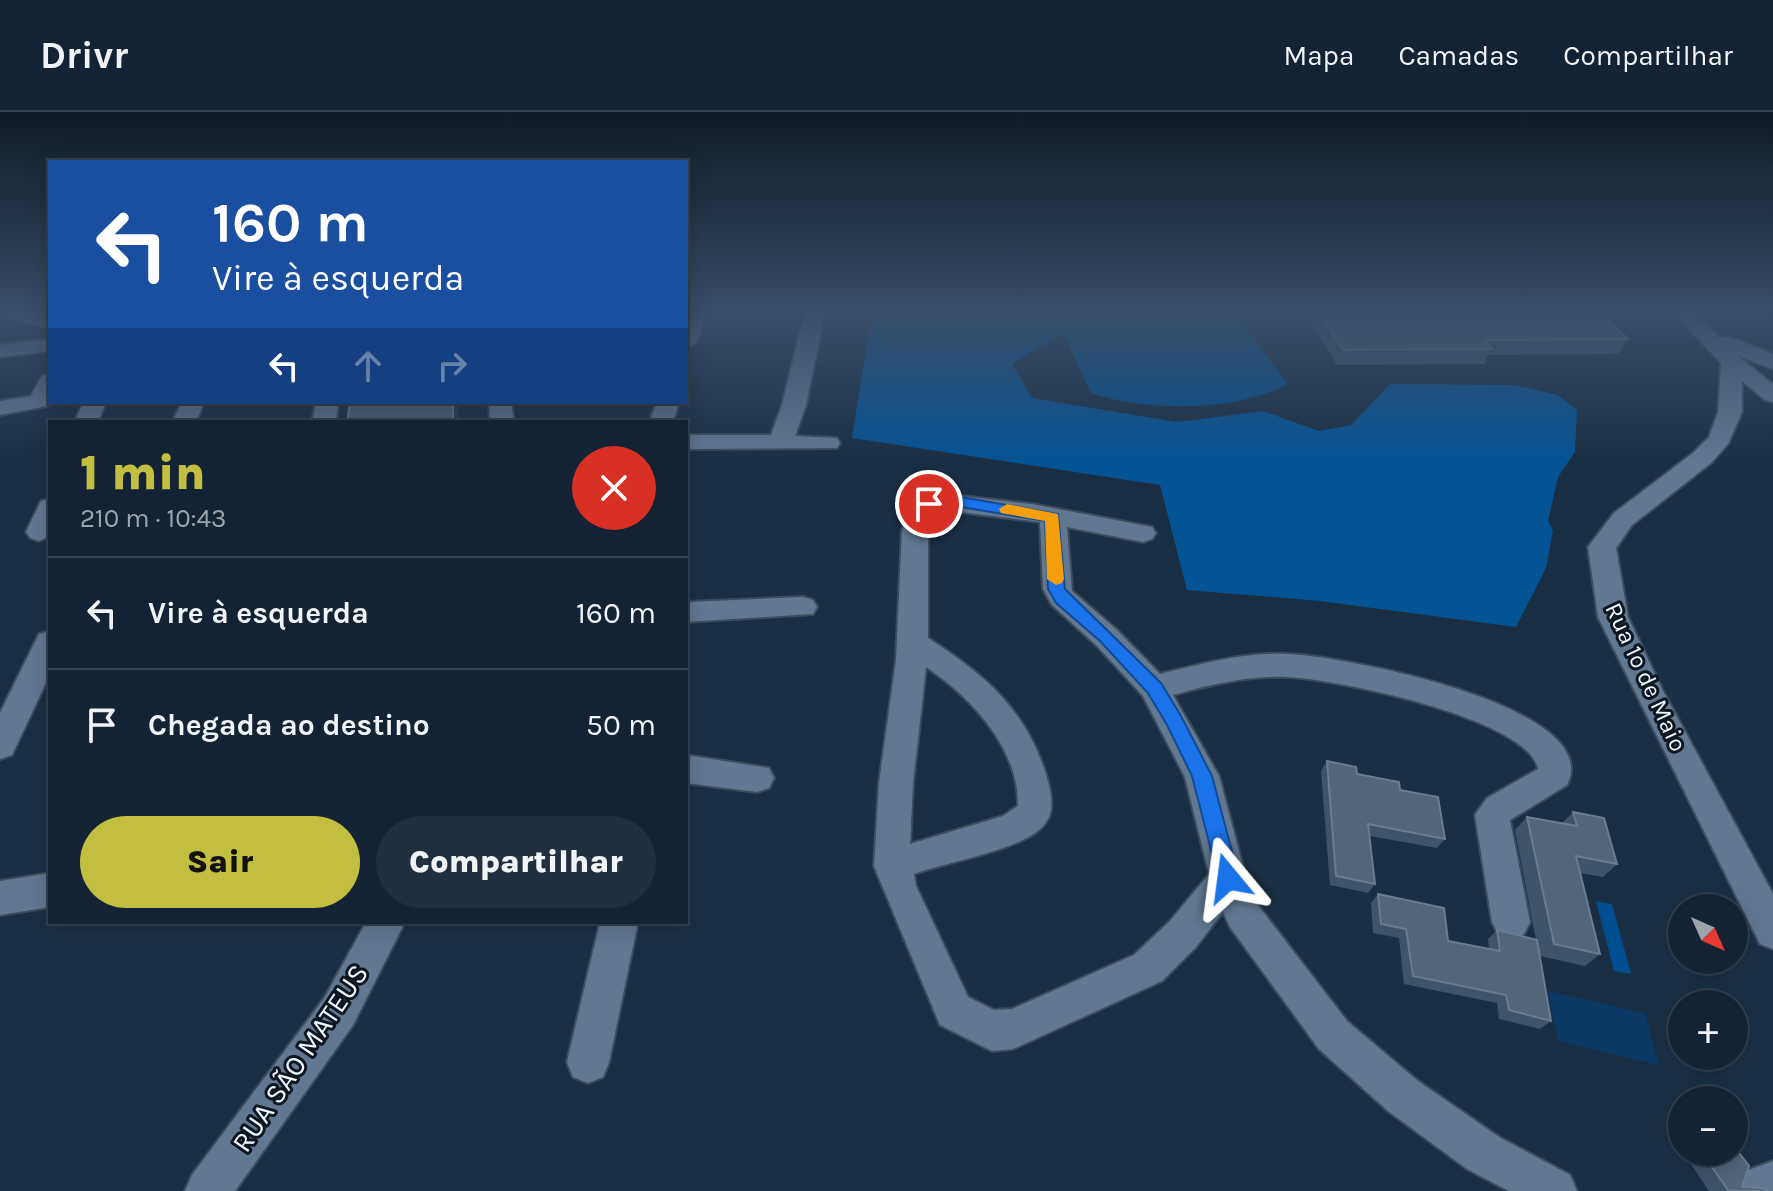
<!DOCTYPE html>
<html lang="pt">
<meta charset="utf-8">
<style>
:root{--surface:#142333;--page:#212f3f;--text:#f1f3f6;--muted:#9da4ac;--line:#33404e;--accent:#c1be40}
body{margin:0;font-family:Karla,sans-serif;background:var(--page);color:var(--text);height:100vh;display:flex;flex-direction:column;font-size:30px;white-space:nowrap}
*{box-sizing:border-box;margin:0}
p{font-size:26px;color:var(--muted)}
.icon{flex:none;width:44px;height:44px;fill:none;stroke:currentColor;stroke-width:2;stroke-linecap:round;stroke-linejoin:round}
.map{position:relative;flex:1;overflow:hidden}
.sheet{position:absolute;left:48px;top:308px;width:640px;height:504px;display:flex;flex-direction:column;background:var(--surface);border-radius:0px;box-shadow:0 4px 20px #0003,0 0 0 2px var(--line)}
.sheet>*{flex:none}
.hud{position:absolute;left:48px;top:48px;width:640px;height:244px;border-radius:0px;box-shadow:0 4px 20px #0003,0 0 0 2px var(--line);background:#1a4fa0;color:#fff;overflow:hidden}
.needle{width:52px;rotate:135deg}
.fabs{position:absolute;left:1668px;top:782px;display:grid;gap:16px}
.fabs a{display:grid;place-items:center;width:80px;height:80px;border-radius:50%;background:var(--surface);box-shadow:0 4px 20px #0003,0 0 0 2px var(--line);font-size:40px}
.pin{position:absolute;display:grid;place-items:center;width:68px;height:68px;color:#fff;margin:-34px;border:4px solid #fff;border-radius:50%;box-shadow:0 2px 8px #0007}
.me{position:absolute;width:88px;margin:-44px;rotate:344deg;stroke-linejoin:round;filter:drop-shadow(0 0 6px #0008)}
.turn{display:flex;align-items:center;gap:28px;height:168px;padding:0 32px;font-size:36px}
.turn .icon{width:104px;height:104px;stroke-width:2.5}
.turn b{display:block;font-size:56px;line-height:68px}
.lanes{display:flex;align-items:center;height:76px;padding:0 32px;background:#0003;justify-content:center;gap:40px;direction:ltr}
.lanes .off{opacity:.35}
.round{display:grid;place-items:center;flex:none;width:84px;height:84px;border-radius:42px;background:var(--page)}
.overview{display:flex;align-items:center;justify-content:space-between;height:136px;padding:0 32px}
h1{font-size:48px;font-weight:800;line-height:60px;color:var(--accent)}
.action{display:flex;gap:16px;margin-top:auto;padding:16px 32px}
.action a{flex:1;height:92px;border-radius:48px;background:var(--accent);color:#111;font-size:32px;font-weight:800;line-height:92px;text-align:center}
.action a+a{background:var(--page);color:var(--text)}
ul{padding:0;list-style:none}
li{display:flex;align-items:center;gap:24px;height:112px;padding:0 32px;border-top:2px solid var(--line)}
li div{flex:1}
li b{display:block;font-size:30px}
li em{font-style:normal}
header{display:flex;align-items:center;gap:48px;box-sizing:border-box;height:112px;padding:0 40px;background:var(--surface);border-bottom:2px solid var(--line)}
header strong{font-size:38px}
nav{display:flex;gap:44px;margin-inline-start:auto;font-size:28px}
.map>svg:first-child{display:block}
</style>
<header>
<strong>Drivr</strong>
<nav><a>Mapa</a><a>Camadas</a><a>Compartilhar</a></nav>
</header>
<div class="map">
<svg width="1773" height="1079" viewBox="0 0 1773 1079">
<rect width="100%" height="100%" fill="#1b2f44"/>
<!-- green -->
<polygon fill="#0b3a66" points="1548,879 1645,901 1659,953 1558,929"/>
<!-- forest -->
<polygon fill="#045395" points="872,199 1092,199 1073,210 1063,221 1012,252 1032,286 1177,310 1263,299 1319,319 1351,313 1390,272 1514,273 1558,283 1577,298 1575,340 1558,365 1548,409 1553,418 1546,456 1516,515 1320,489 1187,478 1160,373 852,326"/>
<!-- water -->
<g fill="#004f91">
<path d="M1092 199H1233L1288 272C1235 300 1148 300 1091 281L1063 221 1073 210Z"/>
<polygon points="1596,789 1612,792 1631,862 1614,859"/>
</g>
<g fill="none" stroke-linecap="round" stroke-linejoin="round">
<defs>
<g id="minor">
<polygon points="0,199 29,199 50,204 50,216 0,204"/>
<polygon points="686,199 706,199 697,230 686,236"/>
<polygon points="805,199 825,199 806,293 795,324 837,326 840,331 837,336 686,337 686,323 771,323 782,293"/>
<polygon points="1672,199 1693,199 1719,225 1731,225 1773,242 1773,257 1738,244 1773,272 1773,290 1765,288 1742,269 1742,300 1728,332 1711,351 1632,413 1616,436 1628,505 1663,579 1773,782 1773,837 1760,832 1598,505 1588,435 1614,401 1693,341 1709,325 1718,300 1721,251"/>
<polygon points="50,227 50,239 0,245 0,233"/>
<polygon points="50,262 50,290 47,294 0,303 0,289 31,284 42,264"/>
<polygon points="84,290 106,290 98,310 74,310"/>
<polygon points="182,290 204,290 196,310 172,310"/>
<polygon points="316,290 338,290 336,310 312,310"/>
<polygon points="489,290 511,290 514,310 490,310"/>
<polygon points="657,290 679,290 673,310 649,310"/>
<path d="M944 382 1032 392 1152 415 1156 421 1152 427 1143 430 1067 415 1072 479 1116 517 1160 562C1201 552 1244 540 1287 542 1336 543 1607 593 1567 673L1510 708 1530 810 1524 822 1511 828 1498 822 1492 810 1475 703 1487 686 1538 657C1529 606 1334 567 1288 565 1249 563 1210 573 1173 583L1219 664 1246 766 1257 792 1347 909 1418 969 1499 1025 1570 1063 1577 1079H1509L1467 1057 1388 999 1319 937 1230 815 1223 800 1196 835 1162 869 1013 937 992 939 940 913 874 754 879 671 896 548 902 418 906 403 916 388ZM944 398 1040 410 1043 477 1052 493 1096 533 1143 584 1185 665 1209 762 1170 809 1134 843 1012 897 994 898 968 885 916 774 914 762C946 750 1018 738 1040 717 1056 703 1052 685 1047 666 1027 598 985 563 928 526V418L933 402ZM926 555C971 585 1019 636 1018 694L1003 704 910 732 913 671Z"/>
<polygon points="50,387 50,424 39,429 30,426 26,420 41,389"/>
<polygon points="803,485 813,488 817,495 813,502 686,510 686,490"/>
<polygon points="50,519 50,562 12,643 0,647 0,601 39,522"/>
<polygon points="686,643 769,656 774,666 769,676 757,680 686,671"/>
<polygon points="50,761 50,795 0,803 0,769"/>
<polygon points="366,810 405,810 353,913 235,1079 185,1079 192,1063 325,885"/>
<polygon points="600,810 638,810 609,950 603,965 588,971 573,965 567,950"/>
<polygon points="1773,1049 1773,1079 1728,1079 1735,1063"/>
</g>
</defs>
<!-- minor casing -->
<use href="#minor" stroke="#3c4c5d" stroke-width="4"/>
<!-- minor -->
<use href="#minor" fill="#627891" fill-rule="evenodd"/>
</g>
<!-- wall -->
<g fill="#3f5369">
<polygon points="1305,199 1610,199 1606,205 1628,227 1618,242 1488,243 1484,252 1337,253"/>
<polygon points="1327,649 1400,678 1445,727 1437,736 1370,724 1375,772 1368,781 1330,773 1321,659"/>
<polygon points="1573,700 1617,752 1603,765 1580,761 1600,842 1585,854 1540,844 1551,909 1540,917 1499,907 1497,891 1404,872 1399,826 1373,821 1371,791 1378,782 1448,829 1489,837 1488,827 1497,818 1536,828 1515,718 1527,705 1562,711"/>
<polygon points="1697,1040 1734,1040 1742,1075 1767,1079 1709,1079 1686,1045"/>
</g>
<!-- shaded-wall -->
<rect fill="#293d54" x="453" y="290" width="5" height="20"/>
<!-- building -->
<g fill="#526579" stroke="#6a7c8e" stroke-width="2">
<polygon points="1319,199 1599,199 1628,227 1485,228 1492,237 1343,238"/>
<polygon points="350,290 453,290 453,310 347,310"/>
<polygon points="1327,649 1356,655 1357,662 1399,670 1400,678 1438,685 1445,727 1368,712 1375,772 1336,764"/>
<polygon points="1573,700 1604,706 1617,752 1576,744 1600,842 1554,832 1527,705 1577,714"/>
<polygon points="1378,782 1444,796 1448,829 1500,839 1497,818 1537,828 1551,909 1509,898 1506,883 1413,864 1406,817 1381,812"/>
<polygon points="1734,1034 1749,1054 1742,1075 1764,1076 1767,1079 1729,1079 1701,1040 1734,1040"/>
</g>
<!-- sky -->
<linearGradient id="sky" x2="0" y2="1"><stop stop-color="#0f1a25"/><stop offset="0.57" stop-color="#394d67"/><stop offset="1" stop-color="#394d67" stop-opacity="0"/></linearGradient>
<rect width="1773" height="350" fill="url(#sky)"/>
<!-- route -->
<polygon fill="#1a73e8" stroke="#114b97" stroke-width="2" points="961,385 1058,402 1065,477 1161,571 1181,604 1212,664 1239,766 1236,773 1228,776 1220,773 1192,664 1167,613 1148,581 1100,529 1056,491 1048,477 1045,409 961,395 929,397 921,392 929,387"/>
<!-- slow -->
<polygon fill="#f59e0b" points="1007,392 1058,402 1064,467 1062,471 1056,473 1047,467 1045,409 1001,401 999,397"/>
<g text-anchor="middle" dominant-baseline="central" stroke-width="6" stroke-linejoin="round" paint-order="stroke">
<!-- street labels -->
<g font-size="24" fill="#eef6ff" stroke="#0e1620">
<text transform="translate(1646 565) rotate(65)">Rua 1º de Maio</text>
</g>
<!-- near-street labels -->
<g font-size="28" fill="#eef6ff" stroke="#0e1620">
<text transform="translate(300 946) rotate(-56)">RUA SÃO MATEUS</text>
</g>
</g>
</svg>
<div class="fabs">
<a><svg class="needle" viewBox="-14 -14 28 28"><path d="M0-13l5 13h-10z" fill="#e53935"/><path d="M0 13l5-13h-10z" fill="#9da4ac"/></svg></a>
<a>+</a>
<a>−</a>
</div>
<div class="pin" style="left:929px;top:392px;background:#d93025"><svg class="icon" aria-label="arrive" viewBox="0 0 24 24"><path d="M6 21V4h12l-3 4 3 4H6"/></svg></div>
<svg class="me" style="left:1228px;top:766px" viewBox="-20 -20 40 40"><path d="M0-17L14 15 0 8-14 15z" fill="#1a73e8" stroke="#fff" stroke-width="4"/></svg>
<div class="hud">
<div class="turn"><svg class="icon" aria-label="left" viewBox="0 0 24 24"><path d="M17 20v-9H6M10 6l-5 5 5 5"/></svg><div><b>160 m</b>Vire à esquerda</div></div>
<div class="lanes"><svg class="icon" aria-label="left" viewBox="0 0 24 24"><path d="M17 20v-9H6M10 6l-5 5 5 5"/></svg><svg class="icon off" aria-label="ahead" viewBox="0 0 24 24"><path d="M12 20V5M6 11l6-6 6 6"/></svg><svg class="icon off" aria-label="right" viewBox="0 0 24 24"><path d="M7 20v-9h11M14 6l5 5-5 5"/></svg></div>
</div>
<section class="sheet">
<div class="overview"><div><h1>1 min</h1><p>210 m · 10:43</p></div><a class="round" style="background:#d93025;color:#fff"><svg class="icon" aria-label="close" viewBox="0 0 24 24"><path d="M6 6l12 12M18 6L6 18"/></svg></a></div>
<ul>
<li><svg class="icon" aria-label="left" viewBox="0 0 24 24"><path d="M17 20v-9H6M10 6l-5 5 5 5"/></svg><div><b>Vire à esquerda</b></div><em>160 m</em></li>
<li><svg class="icon" aria-label="arrive" viewBox="0 0 24 24"><path d="M6 21V4h12l-3 4 3 4H6"/></svg><div><b>Chegada ao destino</b></div><em>50 m</em></li>
</ul>
<div class="action"><a>Sair</a><a>Compartilhar</a></div>
</section>
</div>
